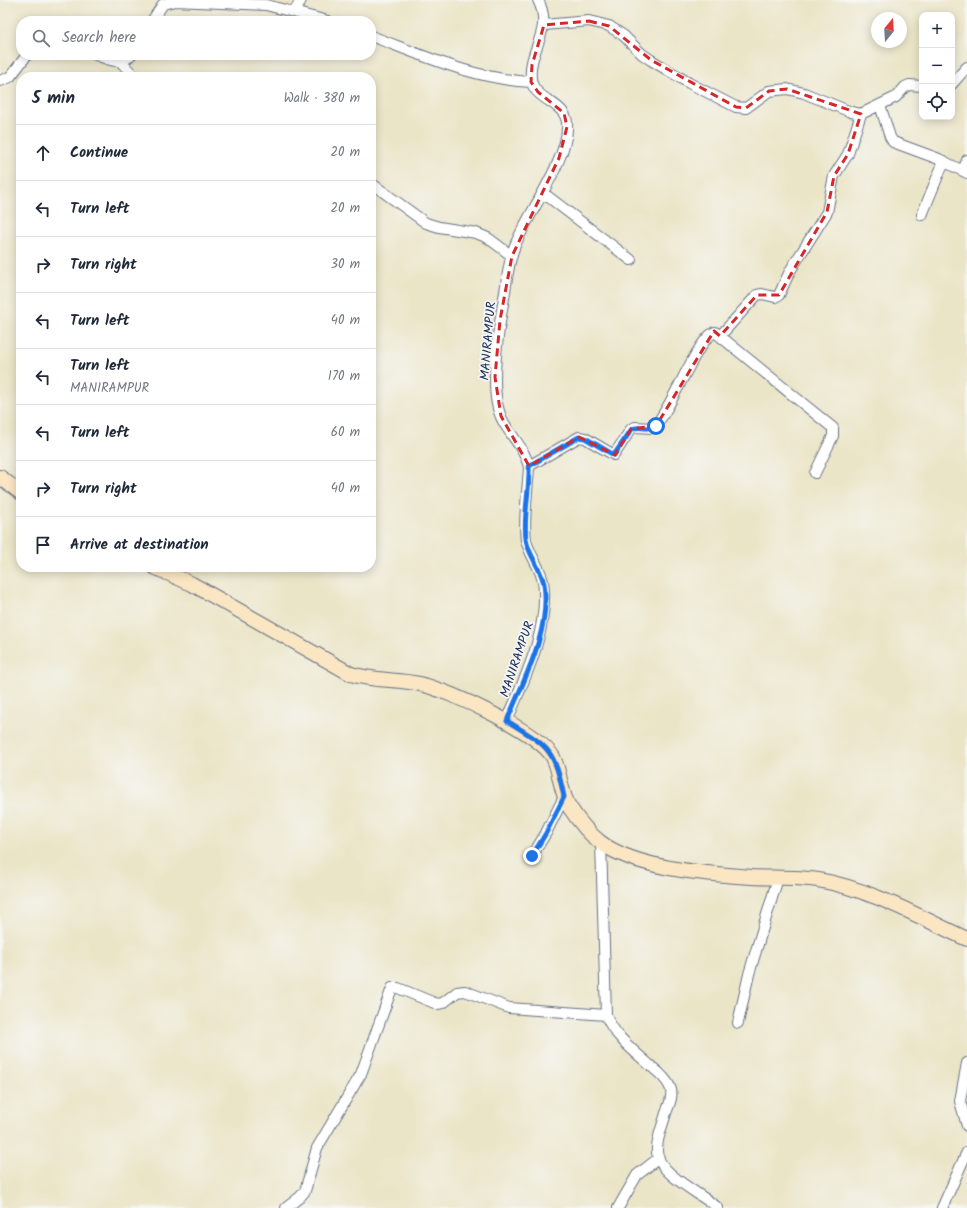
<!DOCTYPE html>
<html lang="en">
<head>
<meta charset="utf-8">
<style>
  :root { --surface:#fff; --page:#f6f6f7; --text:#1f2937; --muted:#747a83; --line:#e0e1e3 }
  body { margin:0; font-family:Kalam,sans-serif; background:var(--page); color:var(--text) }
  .controls { position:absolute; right:12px; top:12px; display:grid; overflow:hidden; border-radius:8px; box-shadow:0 2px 10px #0003 }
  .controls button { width:36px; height:36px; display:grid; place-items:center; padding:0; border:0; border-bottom:1px solid var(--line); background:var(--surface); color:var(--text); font:20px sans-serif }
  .compass { position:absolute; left:871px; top:12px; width:36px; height:36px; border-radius:50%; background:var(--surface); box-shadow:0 2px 10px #0003; rotate:18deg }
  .stop { position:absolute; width:12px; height:12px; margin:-9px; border:3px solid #1a73e8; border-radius:50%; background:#fff }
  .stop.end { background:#1a73e8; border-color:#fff; box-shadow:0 1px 4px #0008 }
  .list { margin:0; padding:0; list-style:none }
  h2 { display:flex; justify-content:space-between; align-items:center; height:52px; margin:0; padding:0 16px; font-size:17px }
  h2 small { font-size:13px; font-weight:400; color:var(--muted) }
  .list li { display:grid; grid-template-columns:26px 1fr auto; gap:12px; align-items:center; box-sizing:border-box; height:56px; padding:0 16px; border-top:1px solid var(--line) }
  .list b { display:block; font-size:15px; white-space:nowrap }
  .list p { margin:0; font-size:13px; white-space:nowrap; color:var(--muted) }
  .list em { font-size:13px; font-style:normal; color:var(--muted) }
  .icon { flex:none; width:22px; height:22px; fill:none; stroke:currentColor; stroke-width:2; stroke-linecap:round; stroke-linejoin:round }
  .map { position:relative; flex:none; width:967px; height:1208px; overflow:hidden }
  .search { position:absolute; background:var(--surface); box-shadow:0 2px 10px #0003; left:16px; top:16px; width:360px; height:44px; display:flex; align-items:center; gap:10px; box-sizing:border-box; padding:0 14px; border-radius:16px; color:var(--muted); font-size:15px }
  .panel { position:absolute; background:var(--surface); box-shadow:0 2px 10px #0003; left:16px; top:72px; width:360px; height:500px; border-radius:16px }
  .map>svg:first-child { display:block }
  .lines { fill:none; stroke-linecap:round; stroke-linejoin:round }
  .street-casing { stroke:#646f83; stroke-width:12 }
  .secondary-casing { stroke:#646f83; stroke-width:16 }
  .street { stroke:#fff; stroke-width:10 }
  .secondary { stroke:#fbe6c3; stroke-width:14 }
  .route { stroke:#1a73e8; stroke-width:5 }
  .marked { fill:none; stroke:#d62828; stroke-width:3; stroke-dasharray:8 5; stroke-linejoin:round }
  .labels { text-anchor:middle; stroke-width:3.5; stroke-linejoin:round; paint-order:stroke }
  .street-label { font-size:13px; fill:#1b2f5e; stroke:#f6f6f2 }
</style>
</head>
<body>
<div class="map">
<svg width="967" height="1208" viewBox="0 0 967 1208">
  <rect width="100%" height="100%" fill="#f6f6f2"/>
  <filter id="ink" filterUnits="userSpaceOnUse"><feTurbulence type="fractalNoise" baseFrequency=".025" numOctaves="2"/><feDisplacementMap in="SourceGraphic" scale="8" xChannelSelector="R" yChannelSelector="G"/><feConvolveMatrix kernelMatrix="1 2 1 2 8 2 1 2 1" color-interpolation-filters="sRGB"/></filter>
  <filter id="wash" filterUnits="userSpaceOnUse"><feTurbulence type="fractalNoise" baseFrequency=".012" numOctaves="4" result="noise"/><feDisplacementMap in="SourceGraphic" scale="16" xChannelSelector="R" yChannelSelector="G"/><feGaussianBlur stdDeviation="0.9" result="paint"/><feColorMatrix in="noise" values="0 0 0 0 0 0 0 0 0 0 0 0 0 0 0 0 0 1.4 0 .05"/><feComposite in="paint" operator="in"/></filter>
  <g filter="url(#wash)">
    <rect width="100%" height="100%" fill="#ebe5c8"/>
  </g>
  <g filter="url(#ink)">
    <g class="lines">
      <defs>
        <path id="street" d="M295 11 301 0
          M152 21 163 4 175 1 266 5 328 21
          M544 25 589 21 609 26 624 36 642 54 651 60 689 83 736 107 746 108 769 91 787 89 804 93 851 112 861 114 896 97 905 87 909 85 922 86
          M371 36C424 56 474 79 531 82
          M96 55C109 60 121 66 131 55
          M121 62 135 77
          M0 81 10 77 27 55
          M952 84 967 67
          M880 105 890 137 893 142 939 159 967 173
          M963 171 967 160
          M371 183 426 223 439 227 476 233 488 238 512 256
          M542 192 631 260
          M922 215 944 161
          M720 336 757 295 762 294 775 297 779 295 790 271 827 212 834 176 848 154 861 114
          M529 466 579 437 585 438 614 455 631 429 635 427 653 428C670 413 697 338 715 332L833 428V436L815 473
          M507 721C524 679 546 637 544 591 544 570 530 558 526 540 523 520 528 488 529 467 525 450 513 438 504 423 496 409 495 394 495 379 495 350 500 321 505 292 507 277 509 261 514 248 527 214 570 158 567 123 566 102 532 100 531 78 528 49 554 31 538 0
          M601 842 606 1015C613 1035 635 1052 652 1067 658 1072 666 1078 670 1087 674 1095 669 1105 666 1113 663 1125 656 1139 657 1152 658 1174 703 1195 718 1208
          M532 856 546 833 564 797
          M738 1023 749 974 778 878
          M967 1063 960 1101 967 1126
          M286 1208 300 1197 305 1191 317 1148 361 1074 392 988H398L437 1004 443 1003 457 992 465 991 509 1008 606 1015
          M618 1208 637 1175 659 1158
          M942 1208 967 1152"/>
        <path id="secondary" d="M0 477 21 493
          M154 567 192 584 351 674C374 681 397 679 420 684 450 691 537 731 553 757 561 773 560 793 570 808 578 820 588 833 600 842 635 869 708 874 752 877 774 878 797 877 818 880 871 889 919 917 967 939"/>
      </defs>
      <!-- street casing -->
      <use href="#street" class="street-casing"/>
      <!-- secondary casing -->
      <use href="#secondary" class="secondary-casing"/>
      <!-- street -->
      <use href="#street" class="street"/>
      <!-- secondary -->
      <use href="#secondary" class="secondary"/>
    </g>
  </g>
  <g class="lines" filter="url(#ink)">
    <!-- route -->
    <path class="route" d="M532 856 546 833 564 797C554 748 549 747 507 721 524 679 551 631 544 584 541 568 528 555 526 539 523 515 530 490 529 466L579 437 585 438 614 455 632 429C639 425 648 431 656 426"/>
  </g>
  <!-- marked area -->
  <path class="marked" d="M589 21 609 26 651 60 736 107 746 108 769 91 787 89 861 114 848 154 834 176 827 212 779 295H757L720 336 714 331 656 426 631 429 615 455 579 437 529 466 501 416 495 377 500 320 512 256 559 158 567 127 564 113 538 92 531 82 532 65 544 25Z"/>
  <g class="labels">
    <!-- street labels -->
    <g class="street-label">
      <text transform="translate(487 341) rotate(-85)" y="5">MANIRAMPUR</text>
      <text transform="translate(516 659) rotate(-71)" y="5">MANIRAMPUR</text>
    </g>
  </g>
</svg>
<div class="controls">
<button>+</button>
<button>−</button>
<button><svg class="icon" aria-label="locate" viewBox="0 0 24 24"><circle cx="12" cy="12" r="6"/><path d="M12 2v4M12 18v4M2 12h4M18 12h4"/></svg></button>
</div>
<svg class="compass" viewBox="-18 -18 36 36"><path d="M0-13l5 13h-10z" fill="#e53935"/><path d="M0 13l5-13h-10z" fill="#747a83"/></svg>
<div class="stop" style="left:656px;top:426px"></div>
<div class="stop end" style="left:532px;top:856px"></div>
<div class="search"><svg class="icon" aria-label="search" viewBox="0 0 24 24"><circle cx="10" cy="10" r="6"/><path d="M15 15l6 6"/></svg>Search here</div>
<section class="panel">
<h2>5 min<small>Walk · 380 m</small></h2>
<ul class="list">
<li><svg class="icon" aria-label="ahead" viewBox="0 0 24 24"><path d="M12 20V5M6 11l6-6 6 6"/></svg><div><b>Continue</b></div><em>20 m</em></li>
<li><svg class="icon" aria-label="left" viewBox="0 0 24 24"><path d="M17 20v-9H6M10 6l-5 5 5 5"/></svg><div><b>Turn left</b></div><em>20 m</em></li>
<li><svg class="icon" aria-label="right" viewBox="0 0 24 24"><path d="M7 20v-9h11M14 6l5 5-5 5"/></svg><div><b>Turn right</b></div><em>30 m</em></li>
<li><svg class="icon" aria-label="left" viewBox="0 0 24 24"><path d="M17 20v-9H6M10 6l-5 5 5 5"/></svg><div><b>Turn left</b></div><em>40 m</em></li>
<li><svg class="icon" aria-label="left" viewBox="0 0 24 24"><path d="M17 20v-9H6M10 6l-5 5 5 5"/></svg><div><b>Turn left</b><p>MANIRAMPUR</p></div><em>170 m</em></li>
<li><svg class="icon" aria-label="left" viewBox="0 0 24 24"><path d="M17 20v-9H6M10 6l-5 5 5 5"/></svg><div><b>Turn left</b></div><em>60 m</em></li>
<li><svg class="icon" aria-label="right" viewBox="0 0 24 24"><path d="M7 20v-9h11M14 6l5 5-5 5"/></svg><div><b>Turn right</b></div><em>40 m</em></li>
<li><svg class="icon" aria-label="arrive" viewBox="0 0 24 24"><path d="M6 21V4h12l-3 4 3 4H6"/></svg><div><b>Arrive at destination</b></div></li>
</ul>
</section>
</div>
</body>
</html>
